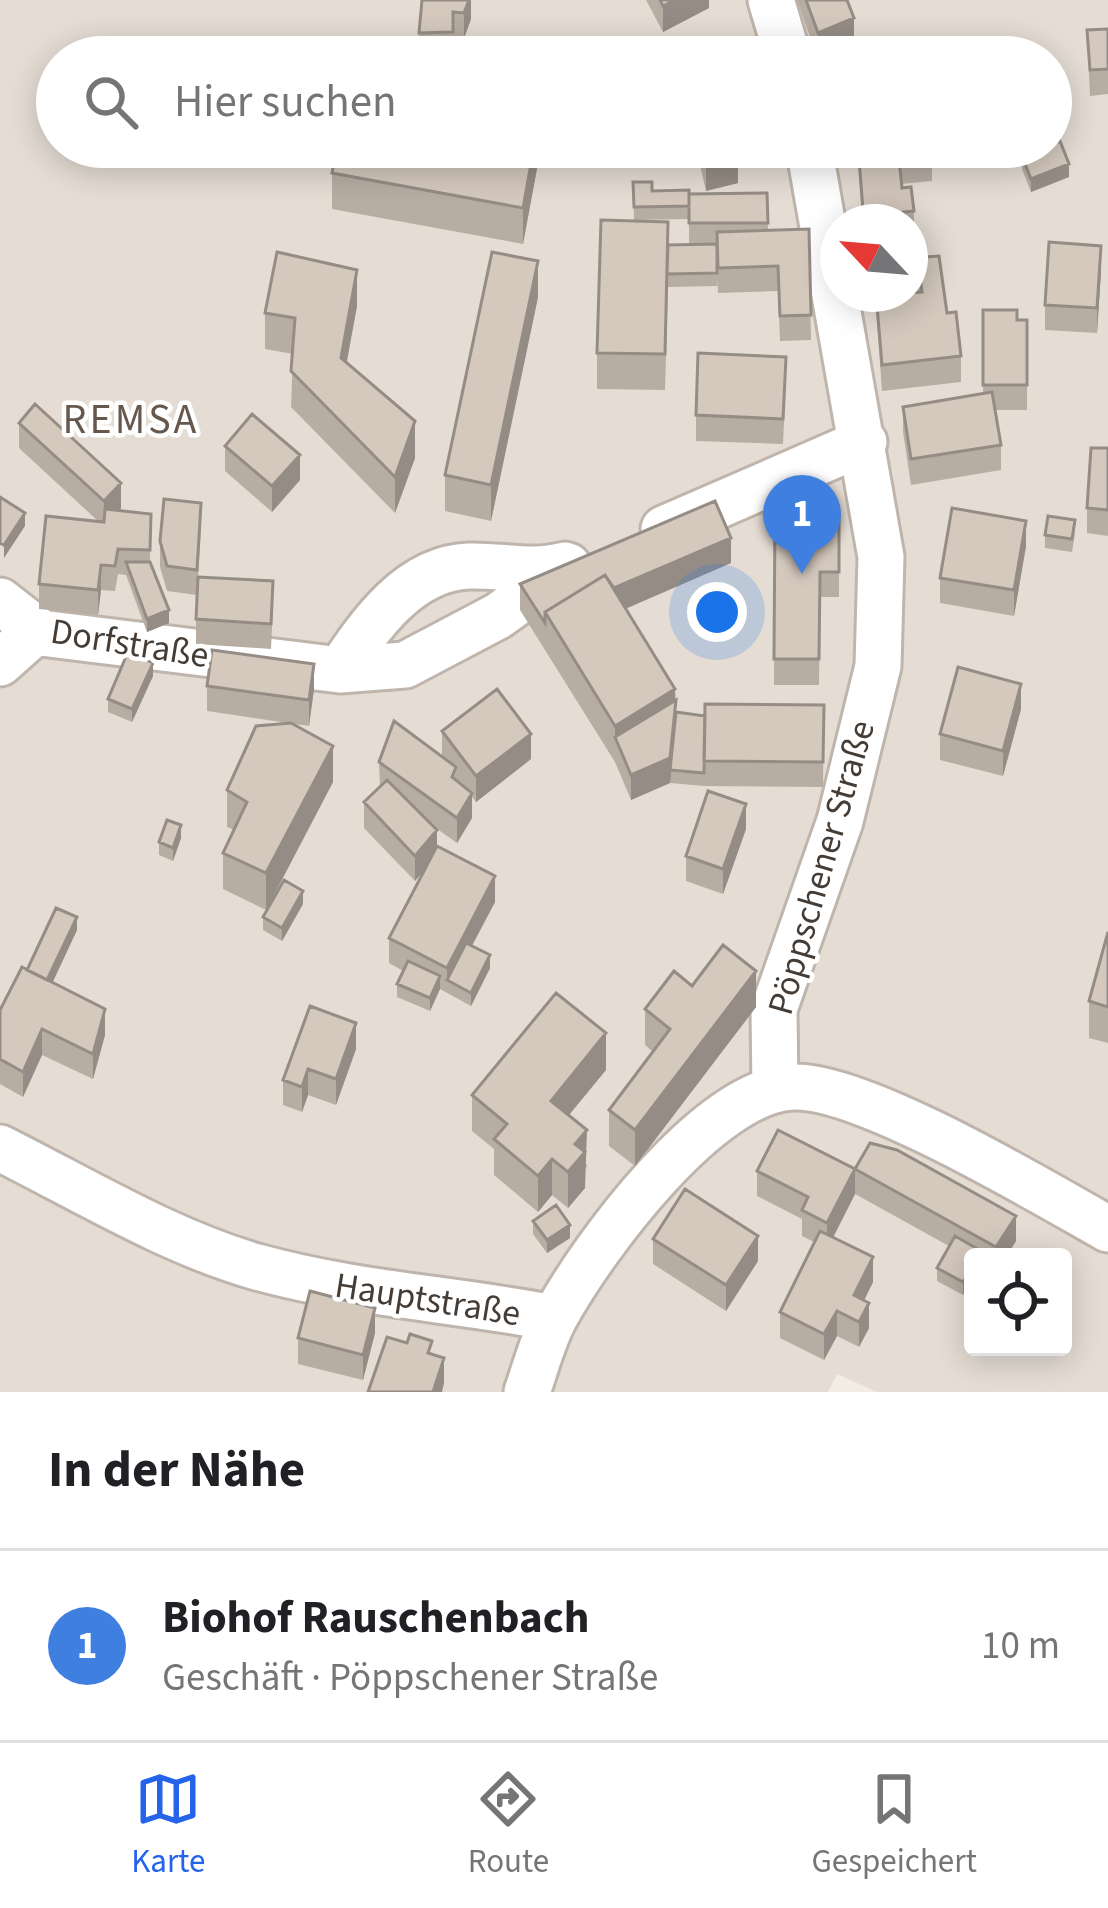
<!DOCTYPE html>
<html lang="de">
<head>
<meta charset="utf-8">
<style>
  :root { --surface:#fff; --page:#f2f2f2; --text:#202124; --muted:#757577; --line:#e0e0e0; --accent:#2563eb }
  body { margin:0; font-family:"Source Sans 3",sans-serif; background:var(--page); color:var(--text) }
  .controls { position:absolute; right:36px; bottom:36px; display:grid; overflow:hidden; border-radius:12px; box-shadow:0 6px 30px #0003 }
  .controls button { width:108px; height:108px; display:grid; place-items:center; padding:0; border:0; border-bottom:3px solid var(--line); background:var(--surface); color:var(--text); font:60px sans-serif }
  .compass { position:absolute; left:820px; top:204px; width:108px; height:108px; border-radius:50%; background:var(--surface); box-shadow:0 6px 30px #0003; rotate:296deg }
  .you { position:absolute; left:717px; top:612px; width:42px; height:42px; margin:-30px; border:9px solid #fff; border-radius:50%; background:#1a73e8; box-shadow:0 0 0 18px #1a73e833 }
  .badge { display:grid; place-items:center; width:78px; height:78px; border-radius:50%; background:var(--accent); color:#fff; font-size:39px; font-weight:700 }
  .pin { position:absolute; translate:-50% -99px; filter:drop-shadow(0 3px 6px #0008) }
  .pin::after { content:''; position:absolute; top:63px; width:42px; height:36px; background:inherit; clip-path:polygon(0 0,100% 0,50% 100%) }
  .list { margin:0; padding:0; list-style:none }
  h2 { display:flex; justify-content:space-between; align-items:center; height:156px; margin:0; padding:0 48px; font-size:51px }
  h2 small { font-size:39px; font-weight:400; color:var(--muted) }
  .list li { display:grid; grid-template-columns:78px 1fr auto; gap:36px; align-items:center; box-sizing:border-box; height:192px; padding:0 48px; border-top:3px solid var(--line) }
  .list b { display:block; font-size:45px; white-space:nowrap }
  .list p { margin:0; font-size:39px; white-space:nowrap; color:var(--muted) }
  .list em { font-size:39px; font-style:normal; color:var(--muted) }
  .icon { flex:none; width:66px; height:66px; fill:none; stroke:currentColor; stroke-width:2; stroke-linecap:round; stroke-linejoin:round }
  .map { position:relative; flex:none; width:1108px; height:1392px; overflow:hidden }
  .search { position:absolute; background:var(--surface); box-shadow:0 6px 30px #0003; left:36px; right:36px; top:36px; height:132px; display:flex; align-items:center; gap:30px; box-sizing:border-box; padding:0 42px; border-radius:66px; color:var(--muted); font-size:45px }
  .sheet { height:348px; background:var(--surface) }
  nav { display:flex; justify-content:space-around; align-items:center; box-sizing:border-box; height:168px; border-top:3px solid var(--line); background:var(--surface); font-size:33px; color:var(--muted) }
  nav a { display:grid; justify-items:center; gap:6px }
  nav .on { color:var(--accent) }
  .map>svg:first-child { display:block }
  .residential { fill:#e5ddd4; fill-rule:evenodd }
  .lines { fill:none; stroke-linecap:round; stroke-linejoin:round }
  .minor-casing { stroke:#bfb5ac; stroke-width:51 }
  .minor { stroke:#fff; stroke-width:45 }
  .wall { fill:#b7ada3 }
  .shaded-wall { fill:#958d85 }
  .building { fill:#d5c9be; stroke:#958d85; stroke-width:3 }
  .labels { text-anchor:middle; stroke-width:9; stroke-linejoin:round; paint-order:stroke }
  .street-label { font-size:36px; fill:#443c35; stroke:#fff }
  .quarter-label { font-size:42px; letter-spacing:3px; fill:#66584d; stroke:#fff }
</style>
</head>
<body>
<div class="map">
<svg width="1108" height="1392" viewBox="0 0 1108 1392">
  <rect width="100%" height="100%" fill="#f2ece5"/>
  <!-- residential -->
  <path class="residential" d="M0 0H1108V1392H877L837 1374 828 1392H0ZM57 57H1051V147H57ZM838 222H910V294H838ZM973 1257H1063V1347H973Z"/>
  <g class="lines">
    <defs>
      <path id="minor" d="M771 0 788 57
        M664 529 864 442
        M0 601 41 633 340 670 405 665 498 616 568 566
        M0 663 37 630
        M340 670C370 625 409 568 469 566 502 565 532 574 565 565
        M775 1090 774 1009 840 821 878 666 881 557 809 147
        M0 1148C82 1189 169 1242 257 1267 354 1294 455 1299 554 1318
        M527 1392C536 1367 543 1338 556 1315 594 1246 709 1090 793 1087 862 1084 1042 1192 1108 1229"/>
    </defs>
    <!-- minor casing -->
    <use href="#minor" class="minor-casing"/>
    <!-- minor -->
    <use href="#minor" class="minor"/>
  </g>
  <!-- wall -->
  <path class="wall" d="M471 0V19L464 38 453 37V57H419V33Z
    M646 0H709V8L663 32Z
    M797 0H847L854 43 817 57Z
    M1108 29V94L1090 96 1087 30Z
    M541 147 523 244 332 209V173Z
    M696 147H752V163L738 167V183L706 191Z
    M852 147H932V181L901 184 902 188 914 211V236L910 237V222H862L858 155H854Z
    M1022 156 1069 177 1031 192 1022 169Z
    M633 182 689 206 767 193 768 230 809 229 811 340 780 341 778 291 718 293 717 278V286L668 287 665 390 597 389V353L668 246 689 245V219L634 220Z
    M910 258 947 313 961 356V382L882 391 875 294H910Z
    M1101 271 1097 333 1045 330V305Z
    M538 297 491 521 445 511V475Z
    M357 306 346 363 415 458 395 513 291 407 293 354 265 349V313Z
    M983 310 1017 320H1027V410H995L1001 445V470L911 485 903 432V407L983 394Z
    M786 382 783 444 696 441V415Z
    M19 423 121 508 119 511 151 514 150 563 169 623 147 632 126 575 118 574 115 591 101 590 98 615 39 609V584L99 522 19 448Z
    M225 446 300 480 272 512 225 471Z
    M1108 448V536L1087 533V508Z
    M775 511 839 512V597H820L819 685H774Z
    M201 528 197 595 167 591 160 567V541Z
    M1075 533 1072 552 1045 548V535Z
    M1026 546 1014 616 940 603V578Z
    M731 563 626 608 675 689 676 712 705 716 824 705 823 787 704 786 670 783 631 800 615 762 520 610V584Z
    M273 606 271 649 196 644V619Z
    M153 676 132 722 108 712V699Z
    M207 686 314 689 309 726 207 711Z
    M1021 709 1003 776 940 760V734Z
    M442 731 531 759 476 802 472 797V818L457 843 433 826 437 847 495 902 472 946 490 968 471 1006 440 989 430 1011 397 997V984L403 971 389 963V938L424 871 415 881 364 828V802L380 787 379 762 442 757Z
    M333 782 266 910 223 889V853L234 830 227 827V790Z
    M746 829 723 894 686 881V856Z
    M181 838 173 861 159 855V842Z
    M303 904 282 941 263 930V917Z
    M77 930 52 983 105 1035 93 1079 42 1055 23 1097 0 1084V1010L27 970Z
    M1108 932V1043L1089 1038V1001Z
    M692 986 756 1007 635 1166 609 1146V1110L653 1052 645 1045V1009Z
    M356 1049 336 1105 308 1095 302 1112 283 1105V1080Z
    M606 1070 568 1115 587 1166 585 1169V1188L568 1208 552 1195 538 1212 494 1175V1149L472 1131V1095Z
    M855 1169 1016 1241 1006 1257H973L963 1295 937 1281V1268L949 1246 855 1194 833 1238 873 1282 864 1300 869 1328 859 1347 837 1336 824 1360 780 1338V1312L814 1242 802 1236V1219L757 1196V1171Z
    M533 1221 570 1238 547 1253 533 1234Z
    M653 1239 758 1261 726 1311 653 1264Z
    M375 1333 363 1380 298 1364V1338Z"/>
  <!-- shaded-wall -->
  <path class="shaded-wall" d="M469 0H471V19L464 38V13Z
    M675 0H709V8L663 32V6Z
    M854 18V43L818 57V33Z
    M534 147H541L523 244V208Z
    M734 147H752V163L738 167V183L706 191V166Z
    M1069 164V177L1031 192V179Z
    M1101 246V271L1097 333V308Z
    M538 261V297L491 521V485Z
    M357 270V306L341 394V358Z
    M415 421V458L395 513V477Z
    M300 455V480L272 512V486Z
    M121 483V508L104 527V501Z
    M25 513V526L4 558V545Z
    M1026 521V546L1014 616V590Z
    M731 538V563L609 616V590Z
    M101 565V590L98 615V590Z
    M169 610V623L147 632V619Z
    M153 663V676L132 722V709Z
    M314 664V689L309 726V700Z
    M1021 684V709L1003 776V751Z
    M675 689 676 725 670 783 631 800V775L615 737V726Z
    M531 734V759L476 802V776Z
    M333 746V782L266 910V873Z
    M472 793V818L457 843V818Z
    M746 804V829L723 894V869Z
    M181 825V838L173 861V848Z
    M437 830V855L415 881V856Z
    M495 876V902L452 983 447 980V968Z
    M303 891V904L282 941V928Z
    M77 917V930L43 1003V990Z
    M490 955V968L471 1006V993Z
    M756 971V1007L635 1166V1130Z
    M440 976V989L430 1011V998Z
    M105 1009V1035L93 1079V1054Z
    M356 1023V1049L336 1105V1079Z
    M42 1029V1055L23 1097V1072Z
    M606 1033V1070L551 1137V1101Z
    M308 1069V1095L302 1112V1087Z
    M587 1130 585 1188 568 1208V1172L575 1144Z
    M552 1159V1195L538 1212V1176Z
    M855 1169V1194L827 1249V1223Z
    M1016 1216V1241L1006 1257H996V1247Z
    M570 1225V1238L547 1253V1240Z
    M758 1236V1261L726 1311V1285Z
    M873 1257V1282L854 1321V1295Z
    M973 1265V1278L963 1295V1282Z
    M869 1303V1328L859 1347V1322Z
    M375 1308V1333L363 1380V1355Z
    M837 1311V1336L824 1360V1334Z
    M444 1358V1383L442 1392H433Z"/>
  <!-- building -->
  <path class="building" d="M422 0H469L464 13 453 12V32L419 33Z
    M660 0H675L663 6Z
    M806 0H847L854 18 818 33Z
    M1108 29V69L1090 70 1087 30Z
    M650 43 655 57H612Z
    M1060 141 1069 164 1031 179 1022 156 1045 147H1051V145Z
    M337 147H534L523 208 332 173Z
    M702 147H735L738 158 706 166Z
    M858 147H932V155L899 159 902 188 911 187 914 211 903 212V222H864Z
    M633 182H652V191L689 190V206L634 207Z
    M767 193 768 223H689V194Z
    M601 220 668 222 665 354 597 353Z
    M809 229 811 315 780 316 778 266 718 268 717 232Z
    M1049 242 1101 246 1097 308 1045 305Z
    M717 244V273L667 274 668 245Z
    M277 252 357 270 341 358 415 421 395 477 291 371 295 318 265 313Z
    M492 252 538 261 491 485 445 475Z
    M939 256 947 313 956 312 961 356 882 365 876 294 922 292 920 277 910 278V258Z
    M983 310H1017V320H1027V385H983Z
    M698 353 786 357 783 419 696 415Z
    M992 392 1001 445 911 459 903 407Z
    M35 404 121 483 104 501 19 423Z
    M252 414 300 455 272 486 225 446Z
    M1091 448H1108V510L1087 508Z
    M0 497 25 513 4 545 0 543Z
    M164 499 201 503 197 570 167 566 160 541Z
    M715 501 731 538 614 588 605 575 545 612V623L520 584Z
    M952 508 1026 521 1014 590 940 578Z
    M105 509 151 514 150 550 118 549 115 566 101 565 98 590 39 584 46 516 104 522Z
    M775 511 839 512V572H820L819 659H774Z
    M1048 516 1075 520 1072 539 1045 535Z
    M126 562H150L169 610 147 619Z
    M605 575 675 689 615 726 545 612Z
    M198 577 273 581 271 624 196 619Z
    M212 650 314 664 309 700 207 686Z
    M128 652 153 663 132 709 108 699Z
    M958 667 1021 684 1003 751 940 734Z
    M497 689 531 734 476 776 442 731Z
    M676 700 670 758 631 775 615 737Z
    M705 704 824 705 823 762 704 761Z
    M676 712 705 716 704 773 670 770Z
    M394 721 456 767 452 777 472 793 457 818 379 762Z
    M291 723 333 746 266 873 223 853 247 802 227 790 256 726Z
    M387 780 437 830 415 856 364 802Z
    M708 791 746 804 723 869 686 856Z
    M167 820 181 825 173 848 159 842Z
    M437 846 495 876 447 968 389 938Z
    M284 880 303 891 282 928 263 917Z
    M56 908 77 917 47 980 27 970Z
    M1108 932V1007L1089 1001Z
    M466 943 490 955 471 993 447 980Z
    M723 945 756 971 635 1130 609 1110 670 1029 645 1009 674 971 692 986Z
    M408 961 440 976 430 998 397 984Z
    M22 967 105 1009 93 1054 42 1029 23 1072 0 1059V1010Z
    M556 993 606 1033 551 1101 587 1130 575 1144 585 1152 568 1172 552 1159 538 1176 494 1139 507 1124 472 1095Z
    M310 1006 356 1023 336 1079 308 1069 302 1087 283 1080Z
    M778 1130 855 1169 827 1223 802 1210 808 1197 757 1171Z
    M870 1143 897 1150 1016 1216 996 1247 855 1169Z
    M685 1189 758 1236 726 1285 653 1239Z
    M556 1205 570 1225 547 1240 533 1221Z
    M820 1231 873 1257 854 1295 869 1303 859 1322 837 1311 824 1334 780 1312Z
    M955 1236 981 1251 978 1257H973V1265L963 1282 937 1268Z
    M310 1291 375 1308 363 1355 298 1338Z
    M410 1334 432 1341 428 1353 444 1358 433 1392H368L387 1337 407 1343Z"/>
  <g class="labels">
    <!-- street labels -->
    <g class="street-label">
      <text transform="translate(130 642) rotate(9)" y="13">Dorfstraße</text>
      <text transform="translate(820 867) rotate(-74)" y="13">Pöppschener Straße</text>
      <text transform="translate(428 1298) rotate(9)" y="13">Hauptstraße</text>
    </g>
    <!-- quarter labels -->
    <g class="quarter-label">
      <text x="131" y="433">REMSA</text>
    </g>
  </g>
</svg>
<div class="controls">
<button><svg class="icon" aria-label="locate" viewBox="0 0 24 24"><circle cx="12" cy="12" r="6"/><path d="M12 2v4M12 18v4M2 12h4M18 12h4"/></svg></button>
</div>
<svg class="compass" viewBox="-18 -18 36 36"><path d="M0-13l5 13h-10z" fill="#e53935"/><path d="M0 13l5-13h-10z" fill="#757577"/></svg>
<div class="you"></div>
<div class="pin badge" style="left:802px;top:574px;background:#3f7fe0">1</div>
<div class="search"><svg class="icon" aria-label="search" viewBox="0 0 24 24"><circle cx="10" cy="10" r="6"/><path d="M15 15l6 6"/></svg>Hier suchen</div>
</div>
<section class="sheet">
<h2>In der Nähe<small></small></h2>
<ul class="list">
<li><span class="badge" style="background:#3f7fe0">1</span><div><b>Biohof Rauschenbach</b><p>Geschäft · Pöppschener Straße</p></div><em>10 m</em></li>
</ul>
</section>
<nav>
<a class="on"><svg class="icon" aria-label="map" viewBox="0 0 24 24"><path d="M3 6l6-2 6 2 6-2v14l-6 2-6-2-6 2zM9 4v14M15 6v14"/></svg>Karte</a>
<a><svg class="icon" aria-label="directions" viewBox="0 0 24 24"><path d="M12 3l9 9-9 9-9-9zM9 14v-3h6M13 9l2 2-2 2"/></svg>Route</a>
<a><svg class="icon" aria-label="saved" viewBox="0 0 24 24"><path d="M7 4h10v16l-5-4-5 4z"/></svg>Gespeichert</a>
</nav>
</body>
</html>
